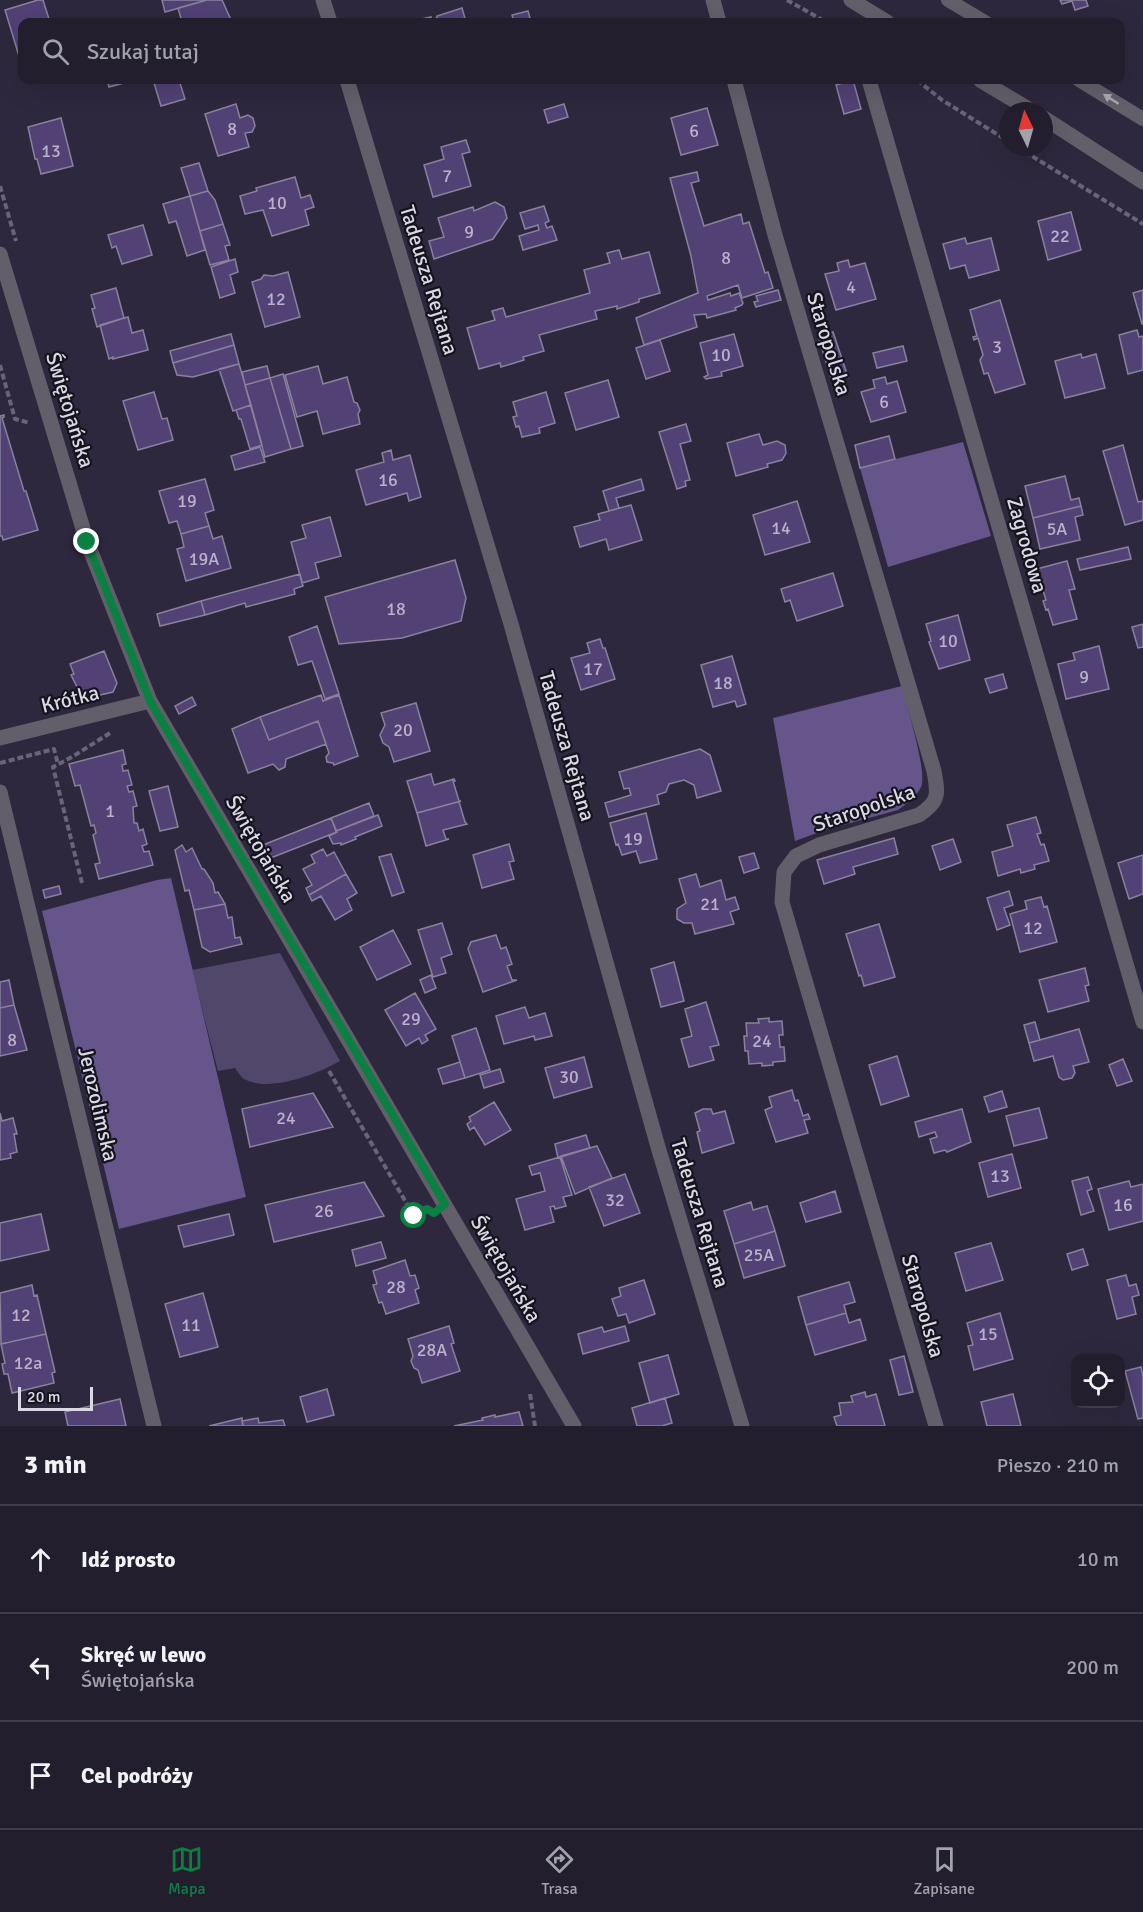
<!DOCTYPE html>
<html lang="pl">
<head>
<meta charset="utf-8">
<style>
  :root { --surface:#221e2e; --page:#2a2736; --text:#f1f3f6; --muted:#a2a2aa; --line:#3f3c4a; --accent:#0b8043 }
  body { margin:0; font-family:Signika,sans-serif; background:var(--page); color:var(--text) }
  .controls { position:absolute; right:18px; bottom:18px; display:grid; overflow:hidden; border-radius:12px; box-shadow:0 6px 24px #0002 }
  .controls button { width:54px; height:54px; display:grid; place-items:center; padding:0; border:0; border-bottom:2px solid var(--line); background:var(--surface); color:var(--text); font:30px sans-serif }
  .compass { position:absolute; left:999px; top:102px; width:54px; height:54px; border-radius:50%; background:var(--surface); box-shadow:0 6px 24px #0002; rotate:355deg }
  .scale { position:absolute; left:18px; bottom:15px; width:75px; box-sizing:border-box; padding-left:6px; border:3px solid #dbd8e6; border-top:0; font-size:16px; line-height:21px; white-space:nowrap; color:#dbd8e6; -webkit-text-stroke:4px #15131d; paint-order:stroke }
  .stop { position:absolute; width:18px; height:18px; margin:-14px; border:4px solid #0b8043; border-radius:50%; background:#fff }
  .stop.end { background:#0b8043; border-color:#fff; box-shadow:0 2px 6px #0008 }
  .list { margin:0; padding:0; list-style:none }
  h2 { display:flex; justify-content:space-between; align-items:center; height:78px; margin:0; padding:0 24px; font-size:26px }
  h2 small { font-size:20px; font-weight:400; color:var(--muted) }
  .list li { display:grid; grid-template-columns:39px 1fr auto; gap:18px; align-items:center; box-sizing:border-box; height:108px; padding:0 24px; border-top:2px solid var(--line) }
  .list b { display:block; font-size:22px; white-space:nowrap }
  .list p { margin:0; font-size:20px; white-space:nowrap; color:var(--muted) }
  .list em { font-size:20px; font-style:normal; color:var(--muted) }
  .icon { flex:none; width:33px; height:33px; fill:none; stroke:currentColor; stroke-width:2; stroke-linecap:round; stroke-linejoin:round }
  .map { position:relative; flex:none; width:1143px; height:1426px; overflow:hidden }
  .search { position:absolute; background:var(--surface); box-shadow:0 6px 24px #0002; left:18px; right:18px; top:18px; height:66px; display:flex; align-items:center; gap:15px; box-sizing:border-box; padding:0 21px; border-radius:12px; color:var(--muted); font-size:22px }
  .sheet { height:402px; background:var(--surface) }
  nav { display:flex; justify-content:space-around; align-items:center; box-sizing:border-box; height:84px; border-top:2px solid var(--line); background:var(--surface); font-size:16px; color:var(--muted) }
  nav a { display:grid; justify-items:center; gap:3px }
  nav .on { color:var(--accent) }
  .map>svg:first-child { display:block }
  .green { fill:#51476a }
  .forest { fill:#65558b }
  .building { fill:#514175; stroke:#88829c; stroke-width:1.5 }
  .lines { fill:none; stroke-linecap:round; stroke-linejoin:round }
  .path { stroke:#696478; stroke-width:4; stroke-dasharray:6 3; stroke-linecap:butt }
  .service { stroke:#625f6a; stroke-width:14 }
  .minor { stroke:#625f6a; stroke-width:15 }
  .tertiary { stroke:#625f6a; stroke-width:15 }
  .oneway { fill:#aba8b4 }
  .route { stroke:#0b8043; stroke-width:8 }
  .labels { text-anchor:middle; stroke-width:4.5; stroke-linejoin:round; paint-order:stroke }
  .number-label { font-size:18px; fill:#b8b2ca }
  .street-label { font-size:21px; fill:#dbd8e6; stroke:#15131d }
</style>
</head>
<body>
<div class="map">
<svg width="1143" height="1426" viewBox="0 0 1143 1426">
  <rect width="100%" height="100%" fill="#2e283e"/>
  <!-- green -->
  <path class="green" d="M280 953 340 1061C317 1074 270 1093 244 1079 241 1077 237 1071 235 1068L218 1071 192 970Z"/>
  <!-- forest -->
  <path class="forest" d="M963 442 991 536 888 567 860 468Z
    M902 686C906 705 928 772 921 787 917 796 906 804 898 810L825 830 795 841 773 718Z
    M171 878 246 1197 119 1229 42 911 157 880Z"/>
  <!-- building -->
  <path class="building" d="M38 0H43L50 22H22V66L5 10Z
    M162 0H207L165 12Z
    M207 0H222L232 22H180H182L178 8Z
    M1060 0H1086L1088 6 1075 10 1072 1 1062 4Z
    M462 8 466 22H407L431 17V20L437 18V16Z
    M528 11 531 22H514L512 15Z
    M107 80H135L109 87Z
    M167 80H179L185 99 161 106 154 83Z
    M853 80 861 109 844 114 836 85Z
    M236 104 240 118 248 115 253 118 255 126 252 132 245 133 249 147 218 156 205 114Z
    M564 104 568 117 548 123 544 110Z
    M707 108 718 145 681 155 671 118Z
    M61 118 73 166 41 174 37 159H35L28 127Z
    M466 140 470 152 462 154 471 186 433 197 424 165 444 159 441 147Z
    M199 163 208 191 190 196 181 168Z
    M697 172 699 181 691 183 704 226 741 214 743 224 749 222 765 273 768 272 773 288 742 298 738 285 707 296 708 300 730 293 731 296 739 293 743 303 742 305 735 308 736 310 707 318 706 314 694 315 697 327 644 345 636 318 698 293 691 256 670 178Z
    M295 177 301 198 310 195 314 207 305 210 309 225 272 236 263 210 245 214 240 196 257 191 256 188Z
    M208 191 215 200 223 224 200 231 190 196Z
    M190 196 205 250 187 256 176 221 169 223 163 204Z
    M495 202 504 207 507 218 493 239 434 259 429 241 444 237 438 218 473 207 474 211Z
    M544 206 549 221 545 223 547 228 552 226 557 240 523 250 519 236 539 230 538 225 525 229 520 213Z
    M1071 212 1081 250 1048 260 1038 221Z
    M223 224 230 245 225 246 229 260 210 265 200 231Z
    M143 225 152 255 122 264 116 246 112 248 108 235Z
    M965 238 967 244 991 238 999 270 969 278 965 265 950 269 943 244Z
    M619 250 622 259 649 252 660 293 639 299V302L617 309V306L595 311 597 319 539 335 544 351 523 357 524 360 501 367 500 363 479 369 467 328 495 320 492 311 503 308 506 317 590 293 584 270 610 263 607 253Z
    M235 259 238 272 230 275 235 293 220 298 211 267Z
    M848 260 850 267 865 263 876 299 836 310 825 274 839 271 837 263Z
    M288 272 300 317 265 327 252 282 261 279 264 275 273 276Z
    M116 288 124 318 97 327 92 309 95 308 91 295Z
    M778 290 781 300 756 307 754 302 758 301 756 296Z
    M1143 290V324H1142L1133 293Z
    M1000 300 1025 384 995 393 988 373 984 374 980 360 983 355 978 338 974 340 973 337 977 336 970 310Z
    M128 317 132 333 143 330 148 350 113 359V357L109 359 100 325Z
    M1137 330 1139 337 1143 336V370L1128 374 1119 335Z
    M833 332 848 377 832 381 818 336Z
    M231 334 234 345 173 363 170 351Z
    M734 334 743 366 721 372 722 376 706 379 704 377 708 375 700 343Z
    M660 340 670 371 646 379 636 348Z
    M234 345 239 364 193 377 177 375 173 363Z
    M903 346 907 361 877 368 873 353Z
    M1081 354 1082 358 1096 354 1105 388 1065 398 1055 361Z
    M239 364 251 405 233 411 219 369Z
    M267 366 270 378 245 385 242 372Z
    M318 366 323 384 347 377 354 402 357 403 360 410 358 414 360 424 323 434 317 411 297 417 285 375Z
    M283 374 303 446 291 449 270 378Z
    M885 377 887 384 897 381 906 412 871 422 861 392 875 388 873 380Z
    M270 378 291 449 265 457 245 385Z
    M608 380 619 417 576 430 565 393Z
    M154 392 162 419 167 418 173 440 138 450 123 401Z
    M546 392 555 423 539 428 540 433 522 437 519 426 516 427 513 417 517 416 513 402Z
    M251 405 262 445 250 449 241 419H239L236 410Z
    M4 415V417L2 418 24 491H26L38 530 3 540 2 536H0V416Z
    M686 424 691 441 680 444 690 480 685 481 686 486 677 489 659 432Z
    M759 434 763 445 777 441 785 445 786 453 782 460 767 464 768 467 736 476 727 443Z
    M889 436 895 459 860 468 855 445Z
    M1123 445 1138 502 1143 501V520L1125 525 1103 451Z
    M260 447 265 462 235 470 231 456Z
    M391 450 393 460 410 455 421 497 409 501 407 493 366 505 356 470 384 462 382 453Z
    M1065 476 1071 500 1079 498 1081 506 1033 518 1025 486Z
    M205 479 214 510 205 513 209 526 181 534 177 521 169 523 159 491Z
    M641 479 644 490 616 498 619 508 609 511 603 491Z
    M797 501 810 542 765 555 753 515Z
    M631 505 642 540 609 550 606 539 580 547 574 527 600 520 598 514Z
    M1081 506 1083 515 1075 517 1080 540 1040 549 1033 518Z
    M330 517 341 556 315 563 319 578 302 583 291 542 306 538 302 525Z
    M209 526 213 539 222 536 231 568 186 581 177 549 184 547 181 534Z
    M1128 547 1131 559 1080 570 1077 559Z
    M455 560 466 598 461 621 402 638 339 644 325 597Z
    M1067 561 1075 589 1069 590 1077 619 1053 625 1048 609 1046 610 1043 601 1046 600 1039 578 1032 580 1029 571Z
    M833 573 843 606 797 621 790 600 785 602 781 589Z
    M300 574 303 586 294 589 295 594 246 607 245 603 205 615 201 601Z
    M201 601 205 615 160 626 157 614Z
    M958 615 970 660 939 669 929 642 931 641 926 624Z
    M1143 624V647L1138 648 1132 627Z
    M317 626 339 694 325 699 312 661 298 665 289 637Z
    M600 639 603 648H605L615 679 581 690 571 658 590 653 587 643Z
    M1099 646 1109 689 1066 699 1058 664 1075 660 1073 653Z
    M104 651 117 683 113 692 83 699 71 675 74 674 70 664Z
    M732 656 746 704 737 707 735 701 713 707 701 665Z
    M1003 674 1007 688 990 693 985 679Z
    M321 695 323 701 339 695 358 756 334 765 333 763 327 762 326 757 329 753 318 721 269 740 260 717Z
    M192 697 196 705 179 714 175 706Z
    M416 703 430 751 394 762 389 747 383 743 380 735 385 725 381 713Z
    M260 717 269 740 318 721 326 744 286 759 285 767 279 770 273 764 248 773 232 729Z
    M700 749 710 755 721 791 697 798 694 785 684 780 669 784 666 792 657 795 659 804 609 817 605 803 631 795 629 788 624 789 619 772Z
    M123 750 126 764 122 765 123 771 128 770 132 785 127 786 129 792 133 791 137 806 133 807 134 823H137L139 831 143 829 147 844 142 846 144 852 149 851 153 865 99 879 95 864 100 863 93 835 96 833 94 825 91 826 80 785 75 786 69 764Z
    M431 774 434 785 454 779 455 781H453L459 801H461L417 813 407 781Z
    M168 786 178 827 160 831 149 791Z
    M461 801 459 802 465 822 467 824 443 830 446 839H449L426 846 417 813Z
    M369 803 374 816 336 831 331 818Z
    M646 813 657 859 640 863 636 851 622 855 618 844 616 845 610 823Z
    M378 815 382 826 355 837 356 839 341 845V843L333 844 329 836 337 832 336 831Z
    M1036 817 1041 833 1037 834 1041 845 1044 844 1049 861 1034 865 1035 869 1021 873 1020 869 998 876 992 852 1013 846 1007 825Z
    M331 818 337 832 268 859 263 845Z
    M894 838 898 854 853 867 855 874 824 884 817 860Z
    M953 839 961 862 940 870 932 846Z
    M509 844 514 861 509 862 514 879 482 888 473 855Z
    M182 845 186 852 192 848 202 869H204L213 883 215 893 218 892 225 904 194 910 189 890 185 891 175 850Z
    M323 849 327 856 334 852 346 874 309 895 306 888 312 885 303 869 315 863 311 855Z
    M754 853 759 868 744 873 739 857Z
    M391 854 404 892 392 896 379 857Z
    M1143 855V894L1129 899 1118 863Z
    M346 874 357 893 347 899 352 910 335 920 321 896 312 901 309 895Z
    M696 874 700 887 721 880 726 900 735 897 739 909 730 912 734 924 695 934 692 923H684L677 919V909L686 903 679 879Z
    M59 886 61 894 45 898 43 890Z
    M1009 891 1013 905 1004 908 1010 925 997 930 987 898Z
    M1041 897 1044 907 1047 906 1057 942 1020 952 1010 914 1027 909 1025 901Z
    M225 904 228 918 232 917 235 938 240 937 242 944 210 952 202 947 194 910Z
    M442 923 452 954 441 958 446 973 433 977 418 930Z
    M879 924 895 977 864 986 861 975 859 976 846 934Z
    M393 930 411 964 377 980 360 947Z
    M496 935 501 949 506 947 512 964 507 966 512 980H517L483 992 468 949 471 942Z
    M674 962 684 1001 661 1007 651 969Z
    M1085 968 1089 985 1085 986 1089 1001 1048 1012 1039 980Z
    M431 975 436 988 425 993 420 980Z
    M9 980 14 1005 0 1008V982Z
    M415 993 436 1029 425 1035 428 1040 422 1044 419 1038 406 1046 385 1010Z
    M706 1002 719 1045 710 1047 714 1060 689 1067 681 1039 692 1036 685 1009Z
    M14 1005 27 1050 0 1056V1008Z
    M525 1007 529 1018 545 1013 552 1036 535 1040 534 1036 504 1044 496 1016Z
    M769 1018V1022L782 1021 783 1035H779L780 1047H784L785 1061 773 1062V1065L762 1066V1063L749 1064 748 1051H745L744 1036H747L746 1023H759L758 1019Z
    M1035 1022 1040 1040 1029 1043 1024 1025Z
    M476 1028 490 1070 465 1078 452 1036Z
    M1079 1029 1089 1062 1073 1066 1075 1073 1072 1078 1063 1080 1059 1077 1053 1056 1034 1061 1029 1043Z
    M897 1056 909 1096 881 1105 869 1065Z
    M584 1057 592 1087 554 1098 545 1068Z
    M1123 1059 1132 1081 1117 1086 1109 1065Z
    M460 1062 465 1078 443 1084 438 1069Z
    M500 1069 504 1082 484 1088 480 1075Z
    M792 1090 795 1101 798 1100 803 1116 808 1114 810 1119 804 1120 808 1133 776 1142 765 1110 772 1107 769 1097Z
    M1002 1091 1007 1107 989 1112 984 1097Z
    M313 1093 333 1127 250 1147 242 1109Z
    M494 1102 511 1130 485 1145 474 1127 470 1130 467 1124 471 1121 469 1117Z
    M1039 1108 1047 1138 1014 1146 1006 1116Z
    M703 1109H711L713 1114 725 1111 734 1143 702 1153 697 1132 700 1131 695 1113Z
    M962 1109 971 1142 947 1152 945 1150 934 1153 930 1139 937 1137 935 1132 919 1137 915 1122Z
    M0 1113 2 1121 13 1118 17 1134H14L17 1152 10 1154 11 1158 0 1160Z
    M586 1135 590 1148 558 1158 555 1144Z
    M597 1146 612 1178 575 1194 561 1156Z
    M1012 1154 1021 1188 988 1197 979 1163Z
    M560 1157 572 1195 563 1197 566 1206 555 1209 554 1206 550 1207 554 1222 525 1230 516 1199 545 1191 540 1173 532 1175 529 1166Z
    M625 1174 640 1213 604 1226 589 1187Z
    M1088 1177 1092 1189 1087 1191 1094 1211 1081 1215 1072 1181Z
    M1129 1181 1131 1187 1143 1184V1221L1109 1230 1098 1189Z
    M364 1182 384 1216 274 1242 265 1205Z
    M835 1191 841 1212 806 1222 800 1203Z
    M751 1202 753 1210 767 1206 775 1231 734 1244 724 1211Z
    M41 1214 49 1250 0 1261V1223Z
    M229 1214 234 1235 184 1247 178 1226Z
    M775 1231 785 1266 744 1278 734 1244Z
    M381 1242 386 1258 356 1266 352 1250Z
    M991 1243 1003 1280 966 1291 955 1253Z
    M1083 1249 1088 1265 1072 1270 1067 1254Z
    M405 1260 410 1276 415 1275 419 1288 415 1290 419 1303 386 1314 382 1302 379 1303 373 1285 377 1284 373 1271Z
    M1126 1275 1129 1286 1136 1284 1139 1295 1132 1297 1136 1314 1117 1319 1107 1280Z
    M644 1280 655 1314 629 1323 626 1314 618 1316 612 1299 621 1296 619 1288Z
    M849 1282 855 1302 844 1305 846 1313 806 1325 798 1297Z
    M32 1285 34 1296 37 1295 46 1334 1 1344 0 1293Z
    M203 1293 218 1347 180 1357 165 1304Z
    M846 1313 849 1323 860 1319 866 1340 815 1355 806 1325Z
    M1000 1313 1013 1359 974 1370 968 1346 973 1345 967 1323Z
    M449 1326 454 1343 451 1344 460 1371 422 1383 418 1370 414 1368 411 1361 413 1356 408 1339Z
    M625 1326 629 1341 583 1354 578 1334 602 1327 604 1332Z
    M46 1334 55 1372 52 1373 54 1383 12 1393 8 1374H4L2 1364 5 1363 1 1344Z
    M668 1355 679 1394 650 1403 639 1363Z
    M904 1356 913 1392 899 1395 890 1360Z
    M1141 1367 1143 1376V1418L1138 1419 1125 1371Z
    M327 1389 334 1415 307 1422 300 1397Z
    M865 1392 866 1397 876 1394 885 1426H837L834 1417 841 1415 839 1403 853 1402 851 1396Z
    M1013 1394 1021 1426H987L981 1402Z
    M665 1398 672 1423 662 1426H637L632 1408Z
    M120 1399 126 1426H68L65 1412Z
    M519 1412 523 1426H454L483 1420 482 1418 495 1415V1417Z
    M242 1418 243 1426H209Z
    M258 1418 259 1423 283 1420 285 1426H243L242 1421Z"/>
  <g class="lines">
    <!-- path -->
    <path class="path" d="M787 0 826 22
      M917 80 942 100 1008 141
      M1017 147 1143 224
      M0 186 16 241
      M0 365 15 419 30 423
      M0 763 54 749 58 764
      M82 883 53 767 72 757 110 733
      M329 1071 414 1216 427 1209
      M530 1394 535 1426"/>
    <!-- service -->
    <path class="service" d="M948 0 985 22
      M1079 80 1143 119"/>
    <!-- minor -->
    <path class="minor" d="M323 0 330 22
      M713 0 719 22
      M347 80 511 624 658 1147 742 1426
      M734 80 775 235 934 771C938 794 940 801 919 815L819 845 796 856 784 872 782 902 936 1426
      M869 80 1143 1022
      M0 254 87 542 150 701 574 1426
      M0 738 150 701
      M0 792 154 1426"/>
    <!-- tertiary -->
    <path class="tertiary" d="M851 0 887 22
      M980 80 1032 111
      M1044 118 1143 182"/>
  </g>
  <!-- one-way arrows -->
  <defs><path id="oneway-solid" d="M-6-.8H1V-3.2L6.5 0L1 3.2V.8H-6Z" transform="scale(1.5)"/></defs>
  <use class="oneway" href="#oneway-solid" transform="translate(1111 99) rotate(-148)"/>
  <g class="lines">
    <!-- route -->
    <path class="route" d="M87 542 150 701 445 1204 434 1213 427 1209 414 1216"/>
  </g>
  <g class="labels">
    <!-- number labels -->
    <g class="number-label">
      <text x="232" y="135">8</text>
      <text x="694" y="137">6</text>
      <text x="51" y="157">13</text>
      <text x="447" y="182">7</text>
      <text x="277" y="209">10</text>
      <text x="469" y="238">9</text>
      <text x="1060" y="242">22</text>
      <text x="726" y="264">8</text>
      <text x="851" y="293">4</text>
      <text x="276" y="305">12</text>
      <text x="997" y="353">3</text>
      <text x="721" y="361">10</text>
      <text x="884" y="408">6</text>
      <text x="388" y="486">16</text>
      <text x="187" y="507">19</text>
      <text x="781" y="534">14</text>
      <text x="1057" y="535">5A</text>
      <text x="204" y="565">19A</text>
      <text x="396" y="615">18</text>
      <text x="948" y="647">10</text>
      <text x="593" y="675">17</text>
      <text x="1084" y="683">9</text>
      <text x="723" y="689">18</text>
      <text x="403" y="736">20</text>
      <text x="110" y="817">1</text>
      <text x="633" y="845">19</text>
      <text x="710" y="910">21</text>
      <text x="1033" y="934">12</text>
      <text x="411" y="1025">29</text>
      <text x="12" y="1046">8</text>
      <text x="762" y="1047">24</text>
      <text x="569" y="1083">30</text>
      <text x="286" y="1124">24</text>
      <text x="1000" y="1182">13</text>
      <text x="615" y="1206">32</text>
      <text x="1123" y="1211">16</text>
      <text x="324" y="1217">26</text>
      <text x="759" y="1261">25A</text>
      <text x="396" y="1293">28</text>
      <text x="21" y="1321">12</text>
      <text x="191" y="1331">11</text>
      <text x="988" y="1340">15</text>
      <text x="432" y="1356">28A</text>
      <text x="28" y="1369">12a</text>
    </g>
    <!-- street labels -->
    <g class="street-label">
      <text transform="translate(429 280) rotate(73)" y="7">Tadeusza Rejtana</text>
      <text transform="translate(829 344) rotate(73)" y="7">Staropolska</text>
      <text transform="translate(70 410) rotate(73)" y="7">Świętojańska</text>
      <text transform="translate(1027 545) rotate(74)" y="7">Zagrodowa</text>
      <text transform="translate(70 699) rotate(-14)" y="7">Krótka</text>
      <text transform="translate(567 746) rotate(74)" y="7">Tadeusza Rejtana</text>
      <text transform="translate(864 808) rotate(-19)" y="7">Staropolska</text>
      <text transform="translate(261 849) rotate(60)" y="7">Świętojańska</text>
      <text transform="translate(98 1104) rotate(77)" y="7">Jerozolimska</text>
      <text transform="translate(700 1213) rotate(73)" y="7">Tadeusza Rejtana</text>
      <text transform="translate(506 1269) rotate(60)" y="7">Świętojańska</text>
      <text transform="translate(923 1306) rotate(74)" y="7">Staropolska</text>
    </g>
  </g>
</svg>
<div class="controls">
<button><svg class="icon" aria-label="locate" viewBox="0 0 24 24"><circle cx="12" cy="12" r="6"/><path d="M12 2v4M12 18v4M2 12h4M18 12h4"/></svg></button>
</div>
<svg class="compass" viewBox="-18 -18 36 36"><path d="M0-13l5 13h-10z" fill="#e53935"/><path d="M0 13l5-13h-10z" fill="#a2a2aa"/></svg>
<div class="scale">20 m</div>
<div class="stop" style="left:414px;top:1216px"></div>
<div class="stop end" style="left:87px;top:542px"></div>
<div class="search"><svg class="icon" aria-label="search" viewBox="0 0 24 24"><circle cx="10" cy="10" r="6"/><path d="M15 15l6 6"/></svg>Szukaj tutaj</div>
</div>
<section class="sheet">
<h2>3 min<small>Pieszo · 210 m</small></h2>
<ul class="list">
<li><svg class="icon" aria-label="ahead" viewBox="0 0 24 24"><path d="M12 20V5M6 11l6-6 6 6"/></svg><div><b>Idź prosto</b></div><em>10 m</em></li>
<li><svg class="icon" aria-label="left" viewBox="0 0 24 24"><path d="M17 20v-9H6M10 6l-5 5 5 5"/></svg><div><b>Skręć w lewo</b><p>Świętojańska</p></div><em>200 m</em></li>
<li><svg class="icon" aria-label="arrive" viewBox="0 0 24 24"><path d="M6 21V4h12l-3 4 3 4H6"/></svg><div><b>Cel podróży</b></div></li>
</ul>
</section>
<nav>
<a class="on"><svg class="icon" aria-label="map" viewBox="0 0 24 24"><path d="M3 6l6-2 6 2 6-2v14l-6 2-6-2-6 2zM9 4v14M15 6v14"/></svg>Mapa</a>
<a><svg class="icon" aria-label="directions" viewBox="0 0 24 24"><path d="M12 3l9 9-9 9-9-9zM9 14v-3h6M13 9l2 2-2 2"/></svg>Trasa</a>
<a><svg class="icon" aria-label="saved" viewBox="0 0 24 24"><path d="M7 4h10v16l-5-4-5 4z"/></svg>Zapisane</a>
</nav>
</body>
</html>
